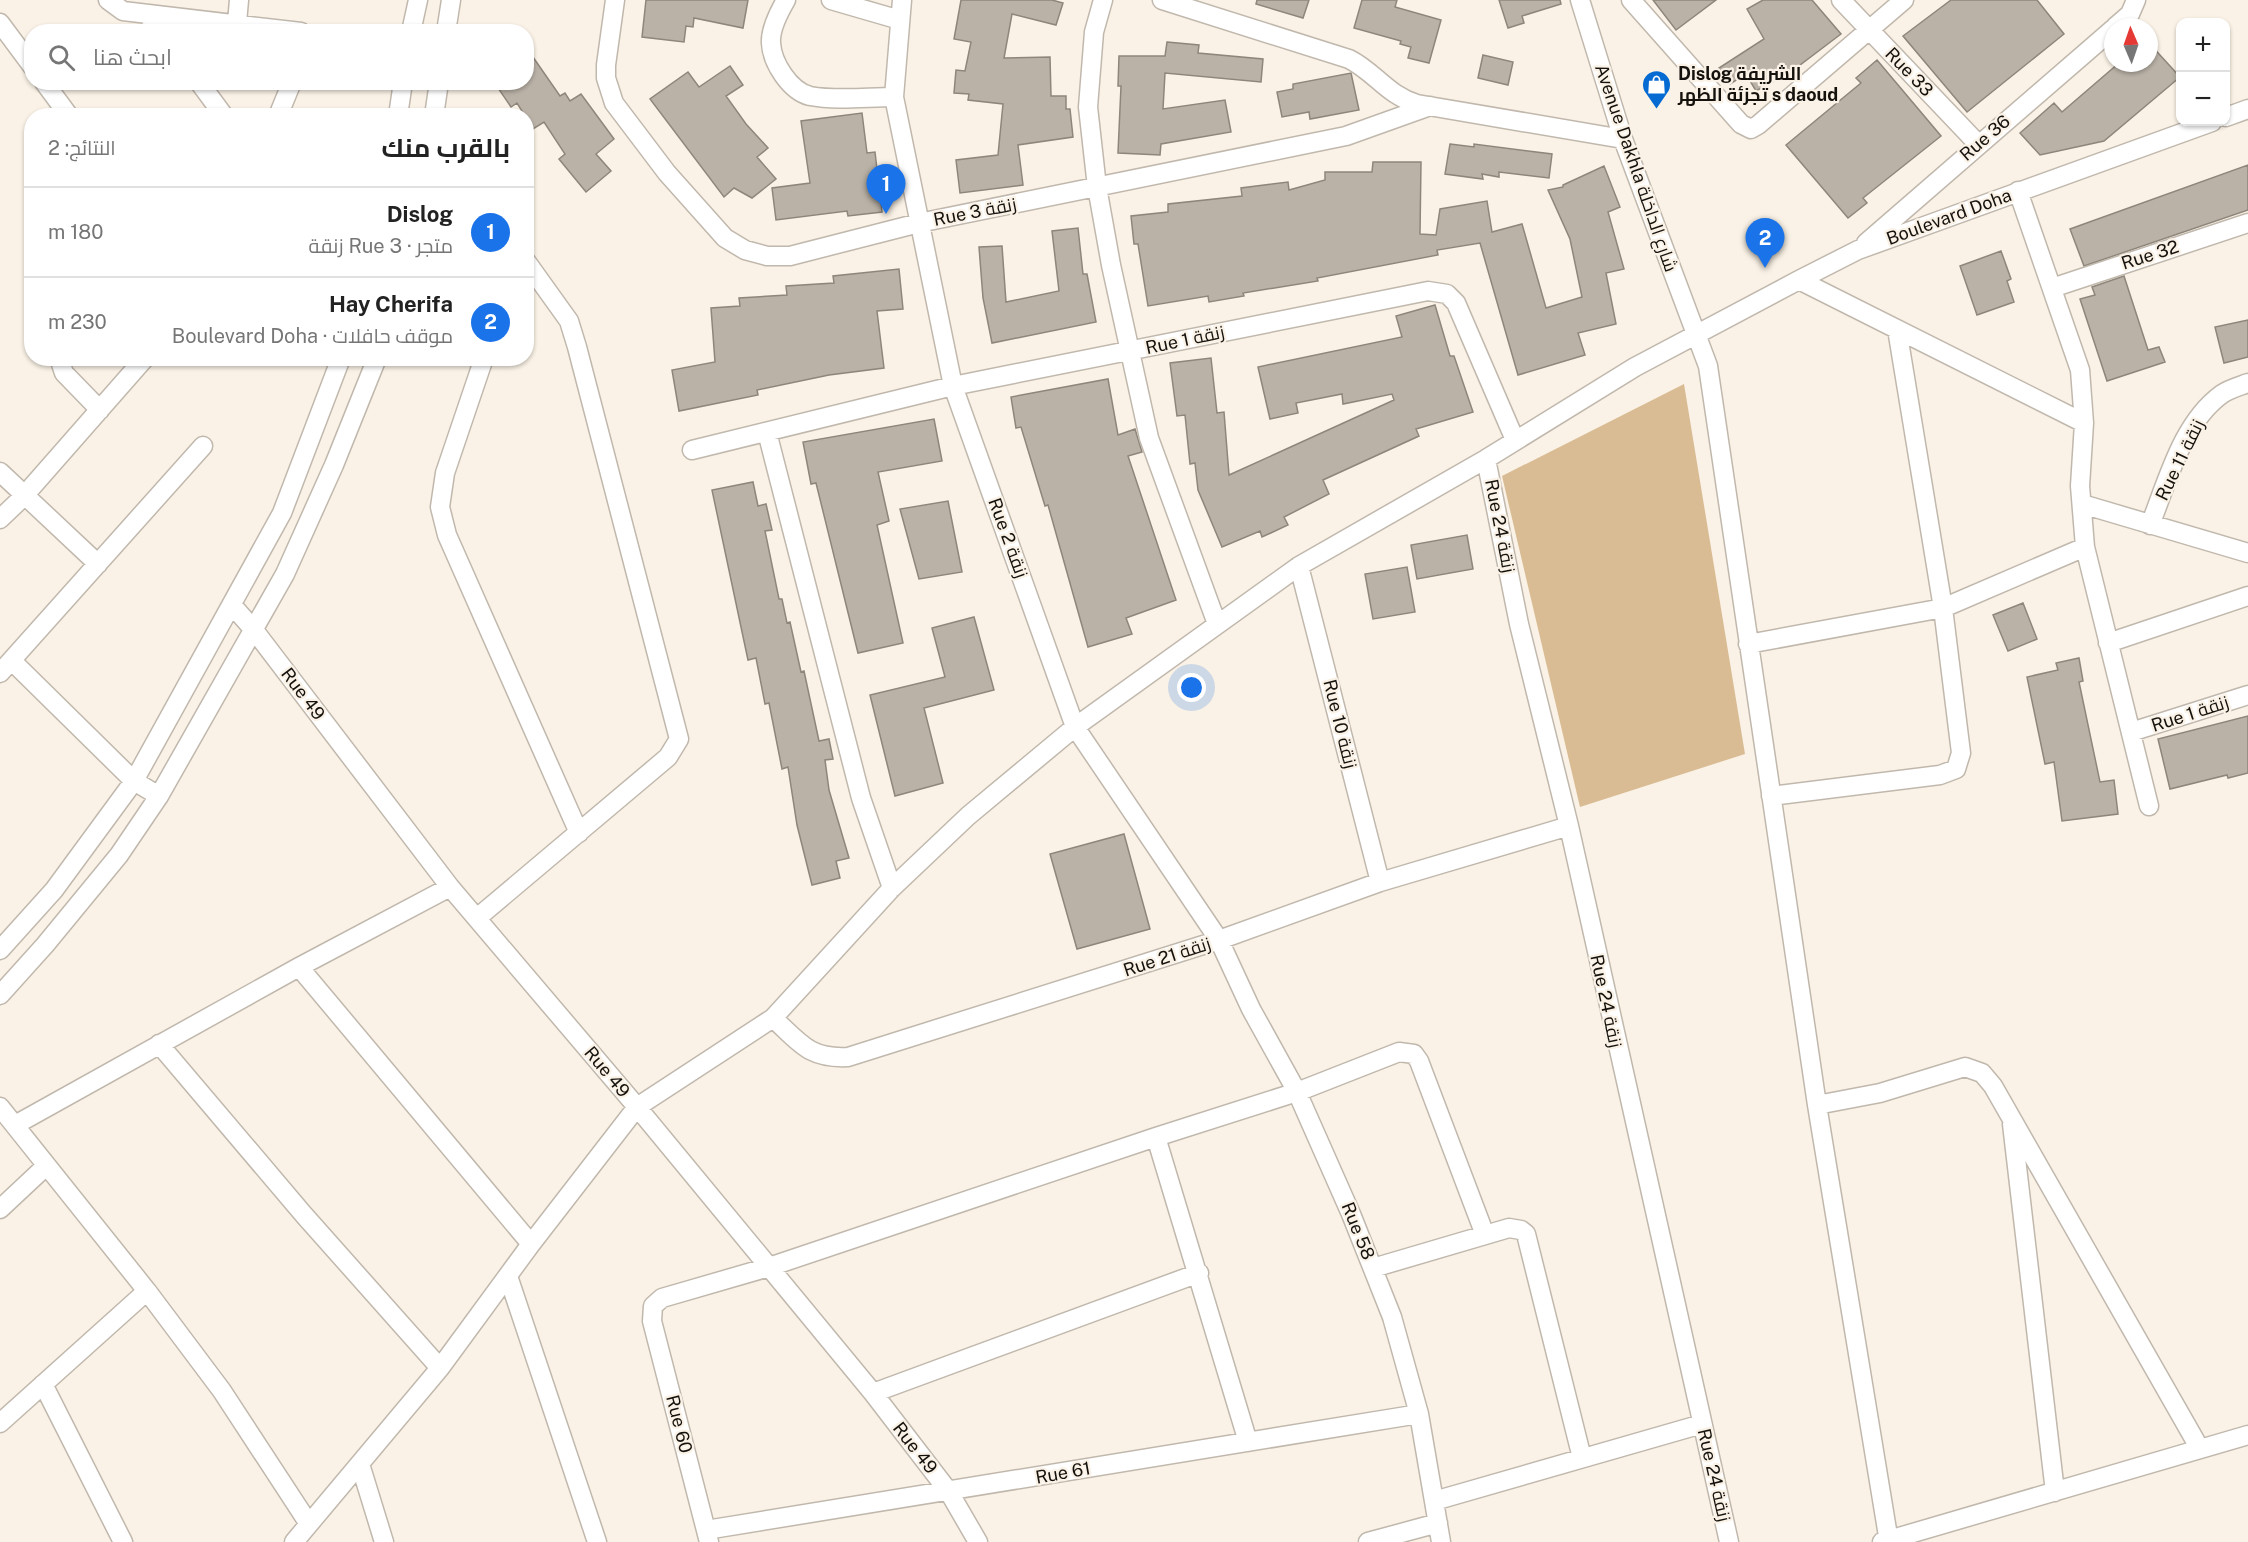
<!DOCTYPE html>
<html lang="ar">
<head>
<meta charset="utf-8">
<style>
  :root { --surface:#fff; --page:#f2f2f2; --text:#222; --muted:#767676; --line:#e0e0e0; --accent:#1a73e8 }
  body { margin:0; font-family:"Public Sans",Cairo,sans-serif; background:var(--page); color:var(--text); direction:rtl }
  .controls { position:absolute; right:18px; top:18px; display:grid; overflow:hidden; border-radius:12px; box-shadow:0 2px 4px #0004 }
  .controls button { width:54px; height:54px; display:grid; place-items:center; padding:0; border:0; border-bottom:2px solid var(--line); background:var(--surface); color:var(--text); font:30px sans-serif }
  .compass { position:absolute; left:2104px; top:18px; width:54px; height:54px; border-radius:50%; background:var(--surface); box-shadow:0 2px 4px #0004; rotate:358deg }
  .you { position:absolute; left:1192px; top:688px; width:21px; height:21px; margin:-15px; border:4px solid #fff; border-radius:50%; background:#1a73e8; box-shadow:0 0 0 9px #1a73e833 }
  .badge { display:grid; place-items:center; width:39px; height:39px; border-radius:50%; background:var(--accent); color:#fff; font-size:20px; font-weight:700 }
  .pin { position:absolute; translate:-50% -50px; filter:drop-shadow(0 2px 3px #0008) }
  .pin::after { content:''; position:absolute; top:32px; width:21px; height:18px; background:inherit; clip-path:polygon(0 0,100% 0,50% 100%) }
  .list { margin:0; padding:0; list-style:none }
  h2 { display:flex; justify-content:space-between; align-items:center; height:78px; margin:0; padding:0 24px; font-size:26px }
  h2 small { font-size:20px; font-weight:400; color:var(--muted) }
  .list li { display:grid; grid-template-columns:39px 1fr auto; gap:18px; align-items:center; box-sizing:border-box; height:90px; padding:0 24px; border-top:2px solid var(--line) }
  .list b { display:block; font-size:22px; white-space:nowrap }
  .list p { margin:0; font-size:20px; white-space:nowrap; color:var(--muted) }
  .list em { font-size:20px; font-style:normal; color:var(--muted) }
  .icon { flex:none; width:33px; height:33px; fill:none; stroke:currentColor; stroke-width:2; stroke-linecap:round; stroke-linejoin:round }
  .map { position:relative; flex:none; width:2248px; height:1542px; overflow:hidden; direction:ltr }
  .search { position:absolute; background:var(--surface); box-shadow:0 2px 4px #0004; left:24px; top:24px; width:510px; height:66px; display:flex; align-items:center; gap:15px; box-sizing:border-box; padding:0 21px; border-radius:24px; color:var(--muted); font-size:22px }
  .panel { position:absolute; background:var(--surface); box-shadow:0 2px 4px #0004; left:24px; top:108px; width:510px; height:258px; border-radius:24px; direction:rtl }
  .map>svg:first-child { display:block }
  .green { fill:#d9bc94 }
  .building { fill:#bab2a7; stroke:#8e867b; stroke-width:1.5 }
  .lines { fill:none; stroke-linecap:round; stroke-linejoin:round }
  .street-casing { stroke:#c1b8ad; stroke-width:21 }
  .street { stroke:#fff; stroke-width:18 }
  .labels { text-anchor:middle; stroke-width:4.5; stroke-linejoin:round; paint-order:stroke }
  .street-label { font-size:18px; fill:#15120e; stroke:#faf2e6 }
  .poi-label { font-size:18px; font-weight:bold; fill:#15120e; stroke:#faf2e6; text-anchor:start }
</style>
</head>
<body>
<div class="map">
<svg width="2248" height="1542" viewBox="0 0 2248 1542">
  <rect width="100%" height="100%" fill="#faf2e6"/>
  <!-- green -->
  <path class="green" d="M1684 384 1745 754 1580 807 1502 476Z"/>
  <!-- building -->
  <path class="building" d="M646 0H748L743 28 694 18 693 27 686 26 684 42 642 37Z
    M961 0H1052L1063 3 1056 25 1012 14 1004 58 1050 57 1051 96H1066V109H1070L1073 137 1018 145 1023 185 960 193 956 160 998 155 1003 104 968 100 969 94 954 93 956 70 965 71 971 42 954 39Z
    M1257 0H1309L1303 18 1256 4Z
    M1362 0H1397L1395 7 1441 20 1429 63 1408 58 1411 47 1400 44 1401 41 1354 28Z
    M1499 0H1560L1561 4 1522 16 1524 23 1508 28Z
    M1653 0H1716L1676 30Z
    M1763 0H1812L1841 34 1792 71 1756 91 1746 74 1730 84 1719 68 1764 39 1747 9Z
    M1951 0H2037L2064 34 1967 112 1903 36Z
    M1167 42 1199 45 1198 53 1263 59 1261 82 1165 73 1163 109 1225 100 1231 132 1161 144 1160 155 1118 153 1121 86H1118L1119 56H1165Z
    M2149 43 2180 77 2104 141 2040 155 2020 133 2054 103 2062 112 2119 63H2149Z
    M526 47 560 96 565 93 570 101 581 94 614 139 596 154 611 171 586 192 559 159 565 154 544 122 533 129 517 103 511 107 494 82H526Z
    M1483 55 1513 62 1508 85 1478 78Z
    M1877 60 1941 136 1863 198 1867 203 1848 218 1786 145 1861 83 1856 78Z
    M730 66 743 85 726 96 746 124 768 148 757 157 776 179 752 198 734 188 724 197 650 99 688 72 699 87Z
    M1351 73 1359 110 1310 119 1309 112 1282 117 1277 92 1293 89V84Z
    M862 113 867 153 875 152 882 212 848 216 847 211 776 220 772 188 810 183 801 121Z
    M1450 144 1474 147V144L1552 154 1549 178 1499 172V177L1482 174 1483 179 1445 174Z
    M1373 162H1421L1420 234 1436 235 1440 209 1487 201 1492 232 1522 224 1546 308 1582 297 1570 239 1548 190 1563 187V185L1604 166 1620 207 1608 212 1624 269 1606 273 1616 324 1578 333 1585 355 1518 375 1480 243 1437 250 1438 255 1317 278 1318 281 1243 293 1244 296 1209 302 1208 296 1148 306 1138 244H1134L1131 216 1168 212V204L1242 196 1241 188 1288 182 1289 190 1325 180V172H1372Z
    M2248 165V210L2084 266 2070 229Z
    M1078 228 1083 274H1087L1096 322 992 343 983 298 979 247 1002 246 1006 302 1059 291 1052 231Z
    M2001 251 2011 279 2007 281 2014 302 1977 315 1960 266Z
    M899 269 903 309 877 311 884 368 829 375 757 390 758 395 679 411 672 370 715 362 711 308 740 306 739 298 787 295 786 286 834 283 833 276Z
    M2124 276 2148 350 2159 347 2165 362 2107 381 2080 299 2095 295 2092 287Z
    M1435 305 1450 356H1454L1473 412 1416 429 1419 436 1323 480 1329 494 1284 517 1288 525 1262 537 1260 531 1222 547 1198 490 1195 463 1190 464 1185 415 1177 416 1170 363 1211 358 1217 413 1224 412 1229 475 1394 400 1392 394 1343 404 1342 394 1296 403 1298 413 1270 419 1258 367 1402 337 1396 316Z
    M2248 320V357L2224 363 2215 327Z
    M1108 379 1118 435 1135 429 1142 452 1128 456 1176 600 1126 618 1132 634 1088 647 1048 505 1045 506 1021 427 1016 428 1011 397Z
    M934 419 942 461 878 472 889 521 877 525 903 643 858 653 816 483 811 484 803 442Z
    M753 482 758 506 766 504 772 530 765 531 779 599H782L787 623 790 622 801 672 804 671 819 741 829 739 833 759 825 760 829 790 849 858 836 861 840 878 812 885 797 825 788 767 782 769 769 703 765 704 756 658 748 660 712 490Z
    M948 501 962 572 919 579 900 509Z
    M1467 535 1473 569 1417 579 1411 545Z
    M1407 567 1415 612 1373 619 1365 574Z
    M2023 603 2037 639 2008 651 1993 615Z
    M974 617 994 690 924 708 943 783 895 796 870 695 945 677 932 628Z
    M2079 658 2083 681 2079 682 2100 782 2114 780 2118 814 2062 821 2054 762 2045 764 2027 677 2058 670 2056 663Z
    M2248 716V773L2228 778 2227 775 2170 789 2158 739Z
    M1124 834 1150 929 1077 949 1050 854Z"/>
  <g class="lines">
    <defs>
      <path id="street" d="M108 0 123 11 301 32
        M615 0 606 65V78L614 103 667 173 725 238 745 250 767 256H790L919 223 1346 136 1430 106
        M786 0C779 12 770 29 771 43 772 63 790 91 810 96 837 101 867 97 894 97
        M831 0 900 20
        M902 0 894 97 953 386 1075 727 1219 940 1251 1009 1297 1092 1351 1214 1392 1317 1419 1414 1441 1542
        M1103 0 1094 32 1088 107 1097 187 1111 265 1149 438 1217 624
        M1162 0 1349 59C1375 72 1387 95 1417 104L1623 139
        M1580 0 1623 139 1708 366 1817 1105 1889 1542
        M1631 0 1741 124 1751 129 1758 125 1904 0
        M1841 0 1978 144
        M147 14 160 32
        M0 23 32 66
        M237 23 239 0
        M2115 27 2130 14 2136 0
        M411 32 418 0
        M446 32 451 0
        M44 82 69 116
        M199 82 224 116
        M278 116 292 82
        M398 116 403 82
        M434 116 439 82
        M2226 117 2248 109
        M2018 191 2080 370 2084 423 2080 486 2085 547 2149 806
        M1866 243 2113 29
        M1799 280 2084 423
        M2052 288 2248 223
        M59 358 64 373 100 410
        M484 358 445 473 440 507 447 535 579 833
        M767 432 861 798 892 888
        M692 450 953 386 1428 291 1447 294 1456 303 1515 440
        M1486 459 1519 624 1569 826 1729 1542
        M0 472 98 564
        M2082 504 2248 553
        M0 519 23 497 145 358
        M2150 525C2168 480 2182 423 2222 394 2229 389 2240 386 2248 383
        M1299 566 1380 882
        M232 605 254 630 450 887 637 1107 873 1393 949 1492 978 1542
        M2108 643 2248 596
        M1748 644 1943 608 2085 547
        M12 661 134 781 159 796
        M0 673 203 446
        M2131 732 2248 695
        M1771 796 1940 775 1956 769 1961 753 1943 608 1897 329
        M477 918 668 757 679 739 577 347 569 321 526 261
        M0 950 54 890 134 781 282 513 341 358
        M299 967 531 1244
        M0 995 45 945 119 855 159 796 285 574 334 465 377 358
        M773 1018C800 1043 809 1059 848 1057L1219 940 1380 882 1569 826
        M159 1044 304 1215 440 1368
        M1817 1105 1880 1093 1965 1067 1982 1073 1993 1086 2200 1449
        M0 1107 147 1291 222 1391 309 1524
        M2012 1124 2055 1492
        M15 1125 299 967 450 887
        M1156 1137 1248 1442
        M0 1209 46 1166
        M1373 1268 1509 1228 1521 1230 1526 1234 1582 1458
        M508 1276 597 1542
        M43 1384 123 1542
        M873 1393 1199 1273
        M0 1423 147 1291
        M360 1464 384 1542
        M1434 1501 1702 1424
        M706 1530 1419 1414
        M294 1542 440 1368 531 1244 637 1107 773 1018 892 888 968 816 1075 727 1299 566 1486 459 1635 367 1799 280 1858 250 2212 122
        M709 1542 652 1321 653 1306 662 1298 769 1267 1156 1137 1297 1092 1399 1052 1414 1054 1419 1061 1485 1235
        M1368 1542 1438 1523
        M1882 1542 2248 1435"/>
    </defs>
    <!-- street casing -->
    <use href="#street" class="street-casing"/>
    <!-- street -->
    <use href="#street" class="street"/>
  </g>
  <!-- icons -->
  <defs>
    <symbol id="shop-pin" viewBox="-11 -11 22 30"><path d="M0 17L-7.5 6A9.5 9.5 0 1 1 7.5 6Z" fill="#056ad2" stroke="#faf2e6"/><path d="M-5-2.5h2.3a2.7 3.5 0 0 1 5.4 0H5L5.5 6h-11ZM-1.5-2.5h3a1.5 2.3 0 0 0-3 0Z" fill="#fff"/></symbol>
  </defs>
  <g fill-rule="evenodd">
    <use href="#shop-pin" x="1640" y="68" width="33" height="45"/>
  </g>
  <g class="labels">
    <!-- street labels -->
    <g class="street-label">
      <text transform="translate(1909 72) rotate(46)" y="6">Rue 33</text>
      <text transform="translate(1985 138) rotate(-41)" y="6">Rue 36</text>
      <text transform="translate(1636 168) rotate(71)" y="6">Avenue Dakhla شارع الداخلة</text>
      <text transform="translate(975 212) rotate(-11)" y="6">Rue 3 زنقة</text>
      <text transform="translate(1949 217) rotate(-20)" y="6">Boulevard Doha</text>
      <text transform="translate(2150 255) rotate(-18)" y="6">Rue 32</text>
      <text transform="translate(1185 340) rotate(-12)" y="6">Rue 1 زنقة</text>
      <text transform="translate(2180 460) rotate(-64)" y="6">Rue 11 زنقة</text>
      <text transform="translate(1500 526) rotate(79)" y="6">Rue 24 زنقة</text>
      <text transform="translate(1008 538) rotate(70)" y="6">Rue 2 زنقة</text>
      <text transform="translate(303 694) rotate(53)" y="6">Rue 49</text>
      <text transform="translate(2190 714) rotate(-18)" y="6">Rue 1 زنقة</text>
      <text transform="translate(1340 724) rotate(76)" y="6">Rue 10 زنقة</text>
      <text transform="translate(1167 957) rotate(-18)" y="6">Rue 21 زنقة</text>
      <text transform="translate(1606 1001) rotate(78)" y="6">Rue 24 زنقة</text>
      <text transform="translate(607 1072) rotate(50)" y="6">Rue 49</text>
      <text transform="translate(1358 1231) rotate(68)" y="6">Rue 58</text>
      <text transform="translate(679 1424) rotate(76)" y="6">Rue 60</text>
      <text transform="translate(915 1448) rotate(52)" y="6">Rue 49</text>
      <text transform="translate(1063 1473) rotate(-10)" y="6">Rue 61</text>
      <text transform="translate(1714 1475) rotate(77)" y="6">Rue 24 زنقة</text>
    </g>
    <!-- poi labels -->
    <g class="poi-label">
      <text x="1678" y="80">Dislog الشريفة<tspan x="1678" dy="21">تجزئة الظهر s daoud</tspan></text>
    </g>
  </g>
</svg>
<div class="controls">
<button>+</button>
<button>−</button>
</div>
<svg class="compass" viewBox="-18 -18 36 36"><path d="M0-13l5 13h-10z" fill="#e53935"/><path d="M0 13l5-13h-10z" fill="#767676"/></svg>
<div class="you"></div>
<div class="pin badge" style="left:886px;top:214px">1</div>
<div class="pin badge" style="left:1765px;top:268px">2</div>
<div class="search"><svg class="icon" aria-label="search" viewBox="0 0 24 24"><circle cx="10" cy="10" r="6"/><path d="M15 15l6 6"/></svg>ابحث هنا</div>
<section class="panel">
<h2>بالقرب منك<small>النتائج: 2</small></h2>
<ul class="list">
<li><span class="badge">1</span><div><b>Dislog</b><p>متجر · Rue 3 زنقة</p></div><em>180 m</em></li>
<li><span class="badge">2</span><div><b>Hay Cherifa</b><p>موقف حافلات · Boulevard Doha</p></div><em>230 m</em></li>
</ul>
</section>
</div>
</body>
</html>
